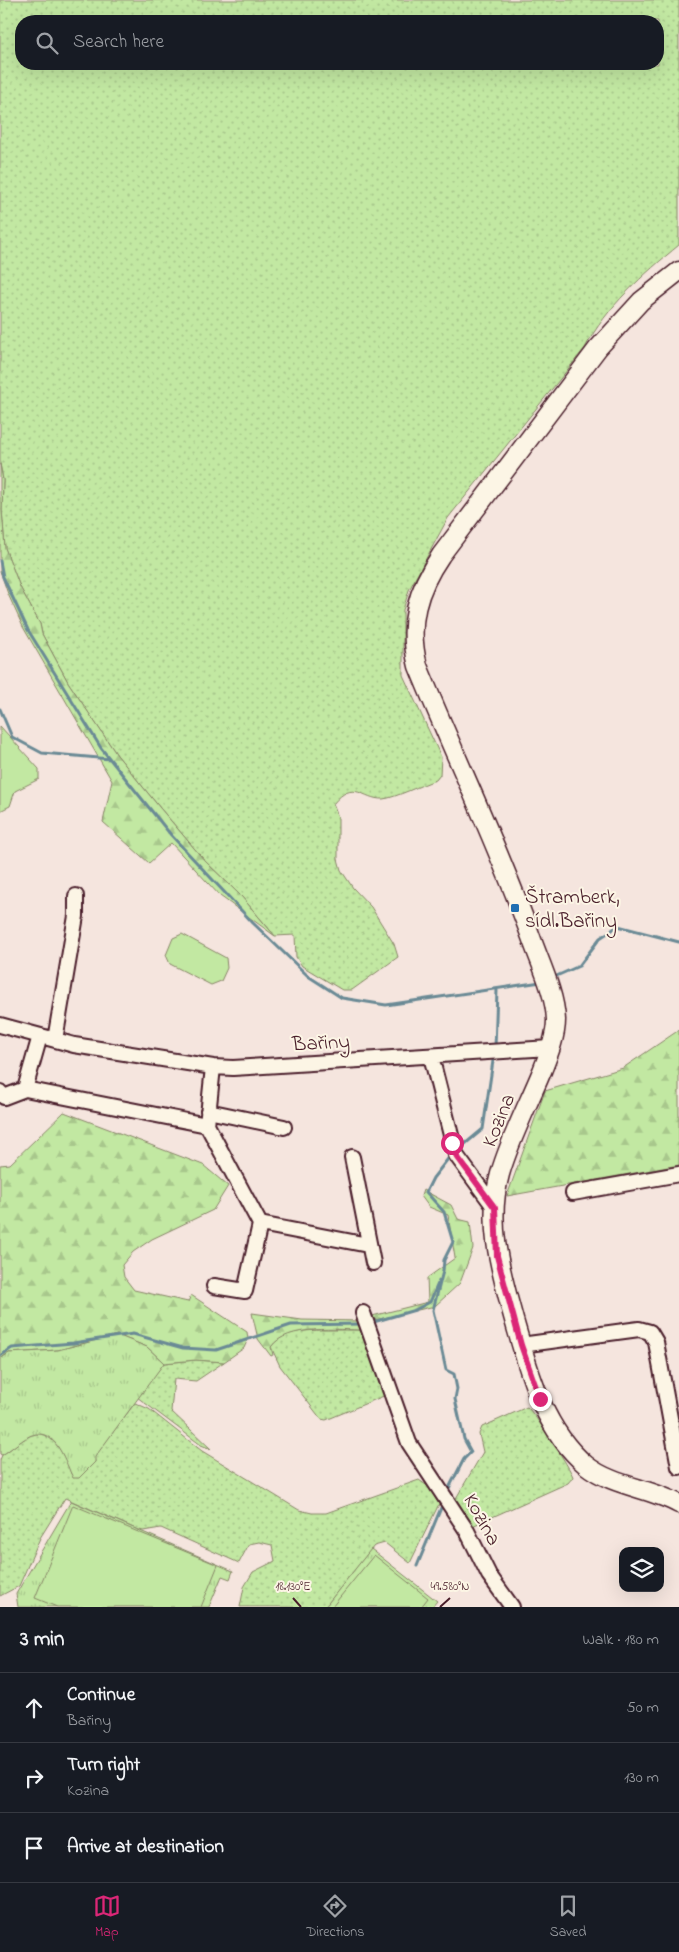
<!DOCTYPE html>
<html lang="en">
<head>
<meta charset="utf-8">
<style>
  :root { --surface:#171b24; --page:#20242c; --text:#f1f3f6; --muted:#9ea1a6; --line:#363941; --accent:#db2777 }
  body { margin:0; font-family:"Indie Flower",sans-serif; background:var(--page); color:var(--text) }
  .controls { position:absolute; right:15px; bottom:15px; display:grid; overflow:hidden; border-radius:10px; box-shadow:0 5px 20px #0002 }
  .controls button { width:45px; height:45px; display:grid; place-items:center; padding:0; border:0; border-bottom:1px solid var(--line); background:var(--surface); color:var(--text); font:25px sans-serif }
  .stop { position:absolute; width:15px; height:15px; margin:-11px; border:4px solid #db2777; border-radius:50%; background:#fff }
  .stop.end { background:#db2777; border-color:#fff; box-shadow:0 1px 5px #0008 }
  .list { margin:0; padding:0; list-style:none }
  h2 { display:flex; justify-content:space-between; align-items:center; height:65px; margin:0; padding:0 20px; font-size:21px }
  h2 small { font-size:16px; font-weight:400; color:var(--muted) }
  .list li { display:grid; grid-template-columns:32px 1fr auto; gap:15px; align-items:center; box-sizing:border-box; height:70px; padding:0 20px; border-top:1px solid var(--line) }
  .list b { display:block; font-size:19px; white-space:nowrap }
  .list p { margin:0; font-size:16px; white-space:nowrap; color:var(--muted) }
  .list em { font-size:16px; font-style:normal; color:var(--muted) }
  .icon { flex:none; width:28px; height:28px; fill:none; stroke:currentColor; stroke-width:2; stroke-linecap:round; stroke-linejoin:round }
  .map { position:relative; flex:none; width:679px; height:1607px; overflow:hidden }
  .search { position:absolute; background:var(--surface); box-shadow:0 5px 20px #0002; left:15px; right:15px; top:15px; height:55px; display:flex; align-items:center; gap:12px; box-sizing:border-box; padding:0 18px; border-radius:20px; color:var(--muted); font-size:19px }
  .sheet { height:275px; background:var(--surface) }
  nav { display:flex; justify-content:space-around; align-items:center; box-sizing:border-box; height:70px; border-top:1px solid var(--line); background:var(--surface); font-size:14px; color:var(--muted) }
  nav a { display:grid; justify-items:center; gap:2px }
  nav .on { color:var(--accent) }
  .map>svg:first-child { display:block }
  .grass { fill:url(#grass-dots); stroke:#868466; fill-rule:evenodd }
  .forest { fill:url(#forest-firs); stroke:#868466 }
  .park { fill:url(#park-tufts); stroke:#868466 }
  .garden { fill:#c2e8a2; stroke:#868466 }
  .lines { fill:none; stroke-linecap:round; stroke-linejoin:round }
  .stream { stroke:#6b8a95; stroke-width:3 }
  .minor-casing { stroke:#4a1f2b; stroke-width:18 }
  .major-casing { stroke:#4a1f2b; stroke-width:21 }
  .minor { stroke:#fcf5e5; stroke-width:14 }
  .major { stroke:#fcf5e5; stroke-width:18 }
  .route { stroke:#db2777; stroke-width:6 }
  .ticks { fill:none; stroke:#4a1f2b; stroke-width:2 }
  .poi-dot { fill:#1f6fb2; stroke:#fcf5e5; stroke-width:2 }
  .labels { text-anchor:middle; stroke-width:4; stroke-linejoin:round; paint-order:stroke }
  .poi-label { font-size:21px; fill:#4a1f2b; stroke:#fcf5e5; text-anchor:start }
  .street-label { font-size:21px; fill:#4a1f2b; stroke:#fcf5e5 }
  .ticks-label { font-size:12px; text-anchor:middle; fill:#4a1f2b; stroke:#fcf5e5; stroke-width:4; stroke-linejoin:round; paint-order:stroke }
</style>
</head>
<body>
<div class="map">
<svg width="679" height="1607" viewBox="0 0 679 1607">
  <defs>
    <pattern id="grass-dots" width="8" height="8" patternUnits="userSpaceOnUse" patternTransform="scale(1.25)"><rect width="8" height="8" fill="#c2e8a2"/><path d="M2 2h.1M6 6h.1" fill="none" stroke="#a8c78c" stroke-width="1.8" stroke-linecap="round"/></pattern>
    <pattern id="forest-firs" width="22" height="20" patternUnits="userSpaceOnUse" patternTransform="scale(1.25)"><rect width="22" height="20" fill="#c2e8a2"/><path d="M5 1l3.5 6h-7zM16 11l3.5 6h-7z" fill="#a8c78c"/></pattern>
    <pattern id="park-tufts" width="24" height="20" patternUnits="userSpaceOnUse" patternTransform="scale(1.25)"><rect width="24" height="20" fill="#c2e8a2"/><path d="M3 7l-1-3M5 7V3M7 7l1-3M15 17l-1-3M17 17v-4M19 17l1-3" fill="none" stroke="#a8c78c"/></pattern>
  </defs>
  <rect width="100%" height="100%" fill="#f5e5de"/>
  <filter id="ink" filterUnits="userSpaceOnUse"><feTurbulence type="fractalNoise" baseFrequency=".02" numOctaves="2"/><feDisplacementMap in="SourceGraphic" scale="10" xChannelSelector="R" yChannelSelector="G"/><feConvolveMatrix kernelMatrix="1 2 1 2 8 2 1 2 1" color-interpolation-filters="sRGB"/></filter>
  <g filter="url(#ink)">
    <!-- grass -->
    <path class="grass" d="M0 0H679V245C644 274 606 307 585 348L448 518 409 590 403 610V675L441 757 440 775 436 780C423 784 395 798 383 799 363 800 354 778 333 804L338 817V859L341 870 353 888 371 907 394 944 398 957 352 990H342L302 966 296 957 295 935 275 936 241 896 205 861 160 808 117 755 68 682 42 634 40 624 20 587 5 548 2 510 3 480 0 464ZM21 21H658V64H21Z
      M320 1330H364L386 1395 326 1420 321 1419 280 1366 271 1347C282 1331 302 1331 320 1330Z
      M196 1360 224 1362 196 1381 174 1379 171 1411 211 1449 201 1445 137 1397 164 1363Z
      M135 1403 149 1409 202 1451 299 1510 312 1513H326L419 1480 429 1487 439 1504 410 1563 385 1543 374 1546 325 1607H240L244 1587 253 1572 275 1561 272 1545 259 1542 249 1544 239 1563 161 1528 143 1531 136 1529 65 1498 40 1538 19 1586 0 1596V1460L2 1455C10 1450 25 1437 32 1435 53 1428 67 1460 71 1474L95 1462 94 1457Z
      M527 1407C533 1411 571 1469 573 1477L568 1483 470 1527 455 1500 483 1452 479 1434 482 1427Z"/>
    <!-- forest -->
    <path class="forest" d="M0 464 3 480 2 510 5 548 20 587 40 624 42 634 68 682 117 755 160 808 205 861 241 896 275 936 220 896 171 843 149 863 103 822 112 781 23 627 8 594 0 571Z
      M679 1030V1165L507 1196 545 1091 623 1068Z
      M64 1112 203 1165 228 1186 213 1210 152 1239 133 1252 122 1265 124 1277 134 1290 188 1302 191 1295 247 1332 248 1339 244 1348 224 1362 196 1360 164 1363 147 1347 117 1335 58 1350 9 1353 0 1359V1165L10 1164Z
      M423 1190 451 1205 458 1219 470 1222 473 1248 460 1283 435 1306 375 1320 372 1316 428 1302 427 1278 455 1258 448 1215 429 1207 421 1196Z
      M252 1313 302 1320 362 1321 364 1330C338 1330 287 1324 271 1347L273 1355 271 1356 258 1339Z"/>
    <!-- park -->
    <path class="park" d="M117 1335 147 1347 164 1363 95 1457V1462L79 1478H73C66 1464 56 1427 32 1435 25 1437 10 1450 2 1455L0 1454V1359L9 1353 58 1350Z
      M71 1501 233 1571 230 1579 222 1576 209 1607H18L16 1594Z
      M371 1549 437 1601 432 1607H325Z"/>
    <!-- garden -->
    <path class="garden" d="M0 726 39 769V779L15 791 10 806 0 811Z
      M182 934 226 958 227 968 221 981 211 985 170 964 166 955 173 938Z
      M73 1505 218 1565 201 1607H57L35 1598Z
      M374 1555 428 1598 421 1607H332Z"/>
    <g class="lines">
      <!-- stream -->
      <path class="stream" d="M0 561 3 577 28 630 101 748 171 835 253 923 308 976 342 998 386 1005 541 982
        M0 709 12 737 42 753 110 759
        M552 978 579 966 600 938 618 926 679 942
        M495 1048 497 990
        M459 1149 483 1129 494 1054
        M443 1271 433 1310 446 1370 454 1374 457 1389 455 1399 464 1439 471 1452 464 1459 447 1492
        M443 1271 444 1260 453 1242 444 1212 426 1192 433 1178 451 1155
        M370 1323 415 1310 430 1302 439 1281
        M0 1356 12 1348 73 1343 133 1334 183 1348 216 1350 291 1325 363 1324
        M417 1566 443 1503"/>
      <defs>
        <path id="minor" d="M0 1025 74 1045 213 1067 233 1068 550 1048
          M55 1040 76 916V896
          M431 1056 456 1155 495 1208
          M213 1067 207 1125 260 1224 245 1291 214 1286
          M25 1089 40 1036
          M0 1092 4 1097 25 1089 207 1125
          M208 1111 284 1127
          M352 1157 373 1263
          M573 1193 679 1174
          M260 1224 368 1245
          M363 1313 409 1443 467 1531 489 1575 512 1607
          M521 1345 639 1329 650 1332 656 1342 679 1467"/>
        <path id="major" d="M679 271 641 301 598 348 441 555C417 590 407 624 418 666 455 757 498 845 531 937 540 963 555 993 556 1020 556 1037 548 1056 542 1071 528 1105 510 1139 500 1174 486 1224 501 1272 514 1320 529 1372 543 1429 586 1465 612 1486 650 1488 679 1504"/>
      </defs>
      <!-- minor casing -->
      <use href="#minor" class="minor-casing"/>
      <!-- major casing -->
      <use href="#major" class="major-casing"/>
      <!-- minor -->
      <use href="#minor" class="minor"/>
      <!-- major -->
      <use href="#major" class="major"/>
    </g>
  </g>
  <g class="lines" filter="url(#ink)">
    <!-- route -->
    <path class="route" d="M452 1143 456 1155 495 1208 497 1256 521 1345 540 1399"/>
  </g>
  <!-- ticks -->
  <path class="ticks" d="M293 1598 301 1607M440 1607 450 1598"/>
  <!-- markers -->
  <rect class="poi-dot" x="510" y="903" width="10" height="10" rx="2.5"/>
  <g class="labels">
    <!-- poi labels -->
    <g class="poi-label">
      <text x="525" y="903">Štramberk,<tspan x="525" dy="24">sídl.Bařiny</tspan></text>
    </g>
    <!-- street labels -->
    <g class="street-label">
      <text transform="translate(321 1042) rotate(-3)" y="7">Bařiny</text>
      <text transform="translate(498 1120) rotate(-68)" y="7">Kozina</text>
      <text transform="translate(483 1519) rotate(61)" y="7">Kozina</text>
    </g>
  </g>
  <g class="ticks-label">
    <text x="293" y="1590">18.130°E</text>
    <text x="450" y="1590">49.580°N</text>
  </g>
</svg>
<div class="controls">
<button><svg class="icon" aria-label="layers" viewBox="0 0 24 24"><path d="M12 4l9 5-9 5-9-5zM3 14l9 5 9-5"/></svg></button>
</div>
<div class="stop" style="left:452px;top:1143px"></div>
<div class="stop end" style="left:540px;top:1399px"></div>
<div class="search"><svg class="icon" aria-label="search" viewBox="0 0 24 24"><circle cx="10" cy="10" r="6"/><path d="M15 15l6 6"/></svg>Search here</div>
</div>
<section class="sheet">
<h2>3 min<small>Walk · 180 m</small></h2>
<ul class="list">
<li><svg class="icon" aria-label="ahead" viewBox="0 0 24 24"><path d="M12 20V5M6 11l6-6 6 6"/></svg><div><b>Continue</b><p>Bařiny</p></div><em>50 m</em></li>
<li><svg class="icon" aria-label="right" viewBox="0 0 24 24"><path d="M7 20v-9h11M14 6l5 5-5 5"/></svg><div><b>Turn right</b><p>Kozina</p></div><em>130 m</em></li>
<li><svg class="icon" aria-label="arrive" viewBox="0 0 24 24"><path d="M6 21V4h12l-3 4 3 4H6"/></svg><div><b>Arrive at destination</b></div></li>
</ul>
</section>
<nav>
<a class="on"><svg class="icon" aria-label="map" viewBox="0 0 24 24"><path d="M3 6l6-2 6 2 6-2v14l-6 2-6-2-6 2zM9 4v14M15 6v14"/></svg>Map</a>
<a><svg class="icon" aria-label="directions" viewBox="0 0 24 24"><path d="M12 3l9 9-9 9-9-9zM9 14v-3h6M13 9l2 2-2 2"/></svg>Directions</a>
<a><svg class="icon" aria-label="saved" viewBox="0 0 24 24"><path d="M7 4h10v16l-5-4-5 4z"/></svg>Saved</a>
</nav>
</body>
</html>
